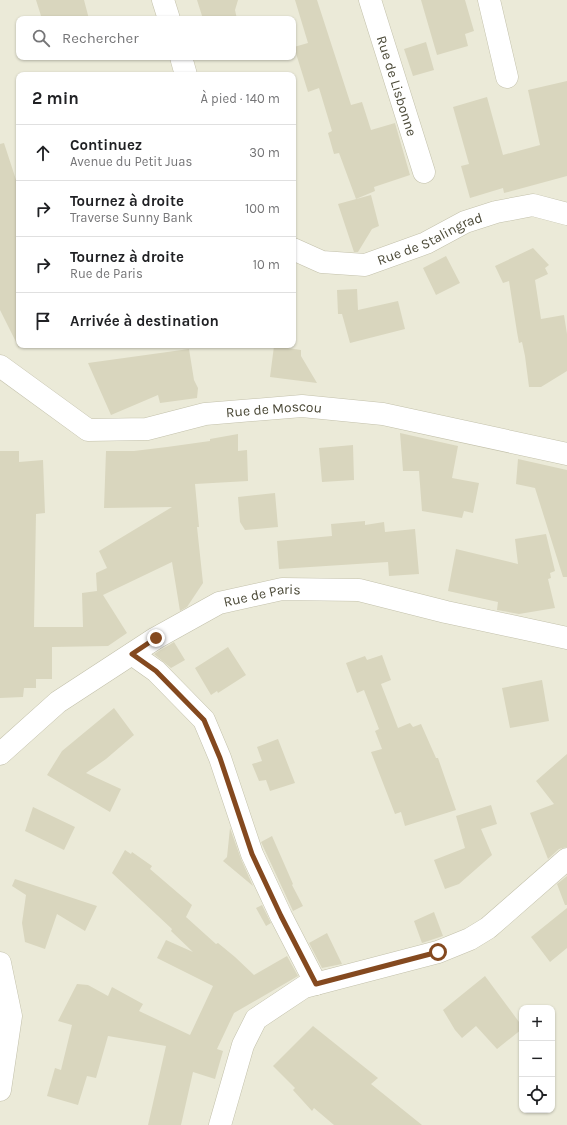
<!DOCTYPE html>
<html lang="fr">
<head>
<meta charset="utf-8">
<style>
  :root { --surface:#fff; --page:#f6f6f6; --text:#202124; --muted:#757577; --line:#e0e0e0 }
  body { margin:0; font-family:Karla,sans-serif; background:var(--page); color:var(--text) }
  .controls { position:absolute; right:12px; bottom:12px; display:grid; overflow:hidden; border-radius:8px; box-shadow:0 1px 3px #0004 }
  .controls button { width:36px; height:36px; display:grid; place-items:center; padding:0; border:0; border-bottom:1px solid var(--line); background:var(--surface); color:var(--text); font:20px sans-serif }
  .stop { position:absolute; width:12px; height:12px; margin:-9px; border:3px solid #84491f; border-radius:50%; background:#fff }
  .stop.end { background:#84491f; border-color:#fff; box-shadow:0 1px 4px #0008 }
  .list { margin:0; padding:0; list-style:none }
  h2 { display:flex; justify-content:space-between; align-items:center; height:52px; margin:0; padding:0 16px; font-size:17px }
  h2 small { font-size:13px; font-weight:400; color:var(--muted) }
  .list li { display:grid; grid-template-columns:26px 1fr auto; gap:12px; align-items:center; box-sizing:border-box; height:56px; padding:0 16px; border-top:1px solid var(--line) }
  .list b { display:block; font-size:15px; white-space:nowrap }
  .list p { margin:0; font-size:13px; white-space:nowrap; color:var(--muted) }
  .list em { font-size:13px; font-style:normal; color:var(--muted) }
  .icon { flex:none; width:22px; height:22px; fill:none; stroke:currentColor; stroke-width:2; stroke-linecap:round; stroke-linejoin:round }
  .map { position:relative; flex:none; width:567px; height:1125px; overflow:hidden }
  .search { position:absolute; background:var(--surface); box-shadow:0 1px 3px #0004; left:16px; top:16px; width:280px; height:44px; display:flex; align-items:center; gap:10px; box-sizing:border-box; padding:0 14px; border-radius:8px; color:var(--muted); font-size:15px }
  .panel { position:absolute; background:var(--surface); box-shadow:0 1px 3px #0004; left:16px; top:72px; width:280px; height:276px; border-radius:8px }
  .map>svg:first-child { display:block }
  .residential { fill:#ebead8; fill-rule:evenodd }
  .building { fill:#d9d6be }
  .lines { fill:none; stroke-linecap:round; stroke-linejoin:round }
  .minor-casing { stroke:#c3c1ab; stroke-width:23 }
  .minor { stroke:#fff; stroke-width:22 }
  .route { stroke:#84491f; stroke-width:5 }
  .labels { text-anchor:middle; stroke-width:3; stroke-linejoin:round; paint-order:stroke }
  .street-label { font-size:14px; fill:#4b4937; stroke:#fff }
</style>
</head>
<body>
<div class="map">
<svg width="567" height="1125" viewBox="0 0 567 1125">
  <rect width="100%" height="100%" fill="#f6f6ea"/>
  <!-- residential -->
  <path class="residential" d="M0 0H567V1125H0ZM19 19H293V57H19ZM19 75H293V345H19ZM522 1008H552V1110H522Z"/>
  <!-- building -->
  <path class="building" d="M36 0H84L89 19H42Z
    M197 0H238L235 10 237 19H203Z
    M295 0H317L351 105 362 102 371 130 395 123 410 175 374 187 375 191 356 199 339 153 334 154 328 133 332 131 319 88 308 92 294 47 308 43Z
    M421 0H465L474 31 465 34 468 46 437 55Z
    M426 42 434 70 413 76 404 49Z
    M567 81V176L504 193 503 188 470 198 461 166 469 164 453 107 487 97 503 155 540 145 528 90Z
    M4 143 19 189V348L0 310V144Z
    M371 195 379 226 372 229 358 252H354L338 204Z
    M533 248 549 265 545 268 548 274 535 280 541 319 564 315 567 334V371L541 387H529L525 356 522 342 519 343 517 332 509 281 503 283 495 266Z
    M446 256 460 283 436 295 423 268Z
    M357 289 358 310 398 301 405 329 350 343 342 314H338L337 290Z
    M274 346 301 350V356L317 383 270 377Z
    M189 349 194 380 198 388 197 398 160 403 158 395 111 415 88 363Z
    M400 433 458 446 452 478 479 483 473 513 464 511 462 518 422 511 419 471H403Z
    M238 434V451L247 450 248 481 195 484 199 527H197L203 583 187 607 180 611 172 562 103 595 127 633 108 646 52 647V679H36V688H24L23 697 0 698V451H19V462L43 460 45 513 36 514 34 627H83L82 593 97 591 96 573 107 568 99 551 172 507 104 508 106 451H134L167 447 210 441V439Z
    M353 445 354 480 322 482 319 448Z
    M518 459 567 470V577H563L535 488 516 484Z
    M275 493 278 527 245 530 240 522 238 497Z
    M365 521V525L384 522 385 532 415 529 419 574 389 576 388 562 279 569 277 541 332 536 331 524Z
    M546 534 555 571 550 573 551 578 548 579 555 608 519 614 497 610 498 602 448 591 456 549 518 564 515 539Z
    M174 642 185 660 171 668 154 654Z
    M228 647 246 675 218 693 217 691 211 695 195 668Z
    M382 655 391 680 381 684 398 728 410 723 413 727 421 724 436 758H438L456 810 405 826 401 812 395 814 371 752 382 749 375 731 379 729 364 690 357 693 346 663 365 656 367 660Z
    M542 680 549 721 510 728 502 688Z
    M114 708 134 735 106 759 86 773 121 789 110 812 47 775 62 751Z
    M278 739 295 783 270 791 266 780 259 781 252 764 262 761 257 747Z
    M567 754V847L559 849 548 859 530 813 554 804 536 781Z
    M491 805 497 824 481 829 492 855 459 884 445 889 434 860 465 848 456 816Z
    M33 807 75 827 64 850 25 831Z
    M230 828 241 859 253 886 223 861 227 857Z
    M272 836 293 884 292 885 303 906 293 911 261 842Z
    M125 850 131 854 132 852 152 866 150 869 192 905 186 917 216 944 218 943 235 957 254 975 287 956 298 976 234 1013 217 1049 223 1051 215 1079 193 1072 181 1125H148L166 1046 108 1036 96 1078 87 1076 78 1105 47 1096 55 1068 61 1070 72 1025 58 1021 77 984 88 985 108 996 112 987 143 1004 139 1011 190 1035 213 986 157 958 166 940 193 952 171 931 172 929 112 873Z
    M567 876V905H565L557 884Z
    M15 879 97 906 85 931 57 914 45 949 25 942 22 923 26 895 12 886Z
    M262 905 271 923 266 926 256 908Z
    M567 908V948L550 962 531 937Z
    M434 912 443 936 422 943 414 921Z
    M327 933 342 964 322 968 309 943Z
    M485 976 522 1026V1029L497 1049 476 1026 462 1038 455 1030 443 1010Z
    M313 1026 378 1078 371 1084 422 1125H334L314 1108 312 1111 293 1090 295 1088 273 1066Z"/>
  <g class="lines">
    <defs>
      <g id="minor">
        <path d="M163 0 169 19"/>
        <path id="s1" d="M370 0 424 172"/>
        <path d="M489 0 507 77"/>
        <path d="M181 57 186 75"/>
        <path id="s2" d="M293 249 322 262 365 265 426 243 465 222 496 212 533 205 567 214"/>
        <path id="s3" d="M0 366 88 430 147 429 205 414 302 406 383 414 567 454"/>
        <path d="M132 654 156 671 204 720 220 758 252 854 281 916 316 984"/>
        <path id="s4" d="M0 754 58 702 156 638 219 603 282 589 359 590 446 612 567 638"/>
        <path d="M0 963 11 1016 0 1090"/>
        <path d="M220 1125 243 1045 256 1019 304 987 438 952 470 939 488 928 567 859"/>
      </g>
    </defs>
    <!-- minor casing -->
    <use href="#minor" class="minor-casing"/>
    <!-- minor -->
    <use href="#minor" class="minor"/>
  </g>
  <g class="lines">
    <!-- route -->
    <path class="route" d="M156 638 132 654 156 671 204 720 220 758 252 854 281 916 316 984 438 952"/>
  </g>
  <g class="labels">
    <!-- street labels -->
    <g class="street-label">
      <text dy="5" stroke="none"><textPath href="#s1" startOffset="90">Rue de Lisbonne</textPath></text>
      <text dy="5" stroke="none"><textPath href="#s2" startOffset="145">Rue de Stalingrad</textPath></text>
      <text dy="5" stroke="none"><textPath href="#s3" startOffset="297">Rue de Moscou</textPath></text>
      <text dy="5" stroke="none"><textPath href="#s4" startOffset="311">Rue de Paris</textPath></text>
    </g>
  </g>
</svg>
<div class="controls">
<button>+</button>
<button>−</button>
<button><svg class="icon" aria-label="locate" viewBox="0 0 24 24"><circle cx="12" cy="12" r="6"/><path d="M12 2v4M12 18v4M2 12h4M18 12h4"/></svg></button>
</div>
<div class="stop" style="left:438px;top:952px"></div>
<div class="stop end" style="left:156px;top:638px"></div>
<div class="search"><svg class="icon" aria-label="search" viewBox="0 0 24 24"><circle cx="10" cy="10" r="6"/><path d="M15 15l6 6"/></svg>Rechercher</div>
<section class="panel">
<h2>2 min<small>À pied · 140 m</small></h2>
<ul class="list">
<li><svg class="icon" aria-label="ahead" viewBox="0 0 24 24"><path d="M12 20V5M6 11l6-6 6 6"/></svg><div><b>Continuez</b><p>Avenue du Petit Juas</p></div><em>30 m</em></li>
<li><svg class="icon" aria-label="right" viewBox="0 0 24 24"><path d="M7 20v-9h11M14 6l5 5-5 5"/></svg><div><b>Tournez à droite</b><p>Traverse Sunny Bank</p></div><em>100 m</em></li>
<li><svg class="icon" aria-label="right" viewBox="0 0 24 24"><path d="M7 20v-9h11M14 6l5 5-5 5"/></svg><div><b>Tournez à droite</b><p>Rue de Paris</p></div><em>10 m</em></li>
<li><svg class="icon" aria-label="arrive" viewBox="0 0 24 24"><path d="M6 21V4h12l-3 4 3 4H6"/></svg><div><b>Arrivée à destination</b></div></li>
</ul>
</section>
</div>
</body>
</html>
